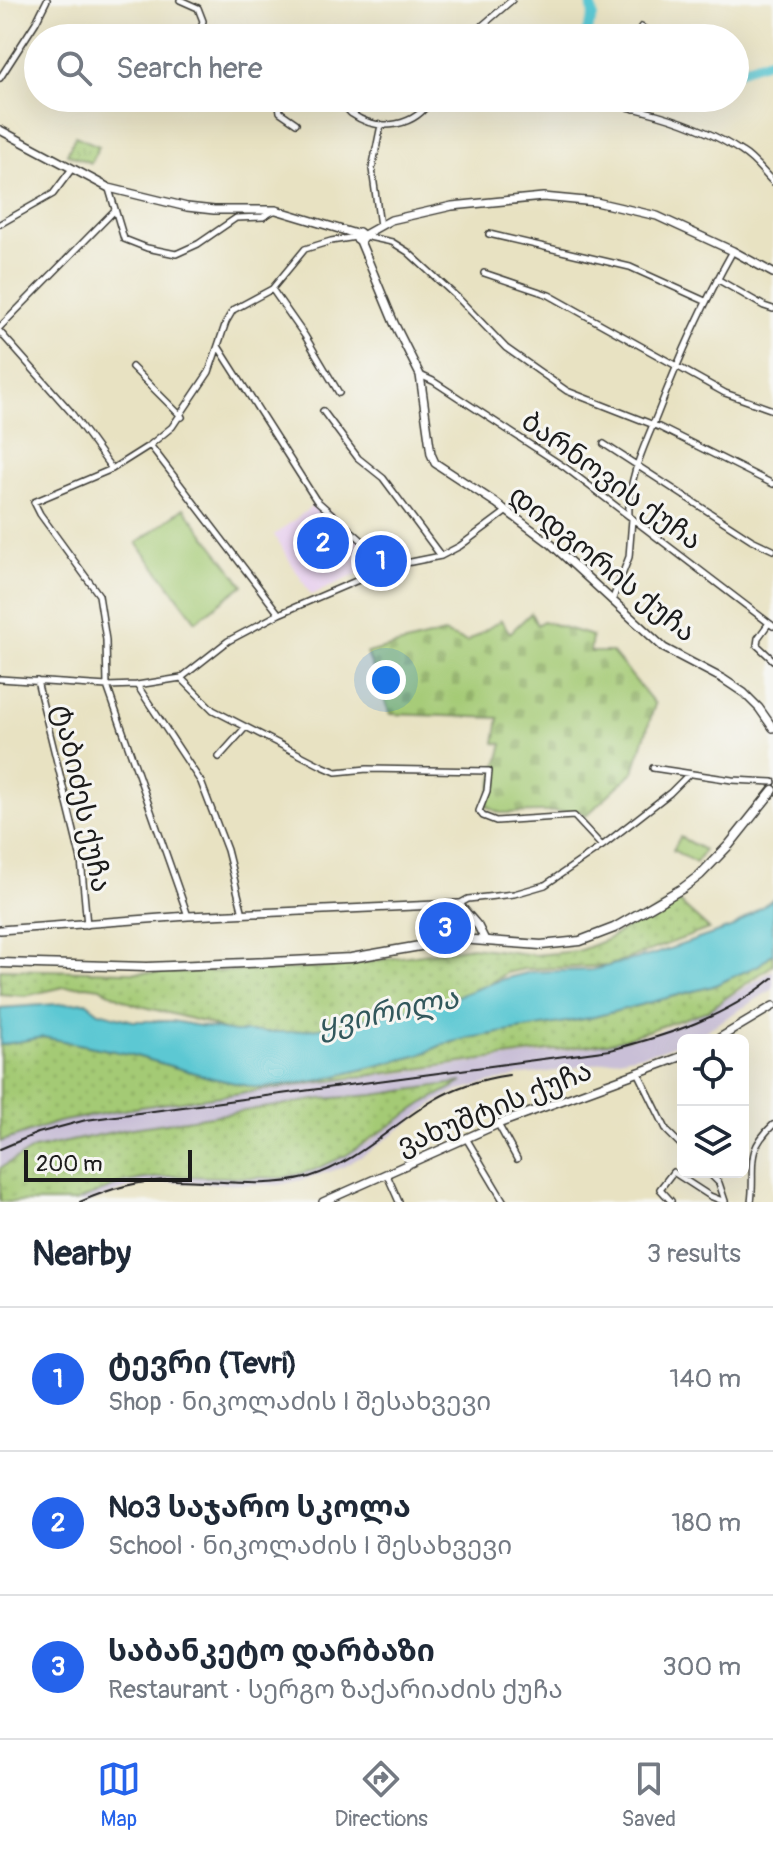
<!DOCTYPE html>
<html lang="en">
<head>
<meta charset="utf-8">
<style>
  :root { --surface:#fff; --page:#f2f2f3; --text:#1f2937; --muted:#747a83; --line:#e0e1e3; --accent:#2563eb }
  body { margin:0; font-family:Pangolin,"Noto Sans Georgian",sans-serif; background:var(--page); color:var(--text) }
  .controls { position:absolute; right:24px; bottom:24px; display:grid; overflow:hidden; border-radius:12px; box-shadow:0 8px 32px #0002 }
  .controls button { width:72px; height:72px; display:grid; place-items:center; padding:0; border:0; border-bottom:2px solid var(--line); background:var(--surface); color:var(--text); font:40px sans-serif }
  .scale { position:absolute; left:24px; bottom:20px; width:168px; box-sizing:border-box; padding-left:8px; border:4px solid #1c1c1c; border-top:0; font-size:22px; line-height:28px; white-space:nowrap; color:#1c1c1c; -webkit-text-stroke:6px #f6f6f2; paint-order:stroke }
  .you { position:absolute; left:386px; top:680px; width:28px; height:28px; margin:-20px; border:6px solid #fff; border-radius:50%; background:#1a73e8; box-shadow:0 0 0 12px #1a73e833 }
  .badge { display:grid; place-items:center; width:52px; height:52px; border-radius:50%; background:var(--accent); color:#fff; font-size:26px; font-weight:700 }
  .pin { position:absolute; translate:-50% -50%; border:4px solid #fff; box-shadow:0 2px 8px #0006 }
  .list { margin:0; padding:0; list-style:none }
  h2 { display:flex; justify-content:space-between; align-items:center; height:104px; margin:0; padding:0 32px; font-size:34px }
  h2 small { font-size:26px; font-weight:400; color:var(--muted) }
  .list li { display:grid; grid-template-columns:52px 1fr auto; gap:24px; align-items:center; box-sizing:border-box; height:144px; padding:0 32px; border-top:2px solid var(--line) }
  .list b { display:block; font-size:30px; white-space:nowrap }
  .list p { margin:0; font-size:26px; white-space:nowrap; color:var(--muted) }
  .list em { font-size:26px; font-style:normal; color:var(--muted) }
  .icon { flex:none; width:44px; height:44px; fill:none; stroke:currentColor; stroke-width:2; stroke-linecap:round; stroke-linejoin:round }
  .map { position:relative; flex:none; width:773px; height:1202px; overflow:hidden }
  .search { position:absolute; background:var(--surface); box-shadow:0 8px 32px #0002; left:24px; right:24px; top:24px; height:88px; display:flex; align-items:center; gap:20px; box-sizing:border-box; padding:0 28px; border-radius:44px; color:var(--muted); font-size:30px }
  .sheet { height:536px; background:var(--surface) }
  nav { display:flex; justify-content:space-around; align-items:center; box-sizing:border-box; height:112px; border-top:2px solid var(--line); background:var(--surface); font-size:22px; color:var(--muted) }
  nav a { display:grid; justify-items:center; gap:4px }
  nav .on { color:var(--accent) }
  .map>svg:first-child { display:block }
  .built { fill:#e8d2ee }
  .railway { fill:#c9bfd7 }
  .grass { fill:url(#grass-dots); stroke:#607348; stroke-width:2 }
  .cemetery { fill:url(#cemetery-stones); stroke:#607348; stroke-width:2 }
  .park { fill:url(#park-tufts); stroke:#607348; stroke-width:2 }
  .pitch { fill:#a4ca74; stroke:#607348; stroke-width:2 }
  .water { fill:#5cc8d3; stroke:#3c7278; stroke-width:2 }
  .lines { fill:none; stroke-linecap:round; stroke-linejoin:round }
  .river { stroke:#5cc8d3; stroke-width:10 }
  .street-casing { stroke:#3b3a35; stroke-width:8 }
  .secondary-casing { stroke:#3b3a35; stroke-width:10 }
  .primary-casing { stroke:#3b3a35; stroke-width:11 }
  .street { stroke:#fff; stroke-width:5 }
  .secondary { stroke:#fff; stroke-width:7 }
  .primary { stroke:#fff; stroke-width:8 }
  .rail { stroke:#1c1c1c; stroke-width:2 }
  .labels { text-anchor:middle; stroke-width:6; stroke-linejoin:round; paint-order:stroke }
  .street-label { font-size:28px; fill:#1c1c1c; stroke:#f6f6f2 }
  .water-label { font-size:30px; font-style:italic; fill:#32585c; stroke:#f6f6f2 }
</style>
</head>
<body>
<div class="map">
<svg width="773" height="1202" viewBox="0 0 773 1202">
  <defs>
    <pattern id="grass-dots" width="8" height="8" patternUnits="userSpaceOnUse" patternTransform="scale(2)"><rect width="8" height="8" fill="#a4ca74"/><path d="M2 2h.1M6 6h.1" fill="none" stroke="#8dad64" stroke-width="1.8" stroke-linecap="round"/></pattern>
    <pattern id="cemetery-stones" width="16" height="16" patternUnits="userSpaceOnUse" patternTransform="scale(2)"><rect width="16" height="16" fill="#a4ca74"/><path d="M2 7V4a2 2 0 0 1 4 0v3zM10 15v-3a2 2 0 0 1 4 0v3z" fill="#8dad64"/></pattern>
    <pattern id="park-tufts" width="24" height="20" patternUnits="userSpaceOnUse" patternTransform="scale(2)"><rect width="24" height="20" fill="#a4ca74"/><path d="M3 7l-1-3M5 7V3M7 7l1-3M15 17l-1-3M17 17v-4M19 17l1-3" fill="none" stroke="#8dad64"/></pattern>
  </defs>
  <rect width="100%" height="100%" fill="#f6f6f2"/>
  <filter id="ink" filterUnits="userSpaceOnUse"><feTurbulence type="fractalNoise" baseFrequency=".0125" numOctaves="2"/><feDisplacementMap in="SourceGraphic" scale="16" xChannelSelector="R" yChannelSelector="G"/><feConvolveMatrix kernelMatrix="1 2 1 2 8 2 1 2 1" color-interpolation-filters="sRGB"/></filter>
  <filter id="wash" filterUnits="userSpaceOnUse"><feTurbulence type="fractalNoise" baseFrequency=".006" numOctaves="4" result="noise"/><feDisplacementMap in="SourceGraphic" scale="32" xChannelSelector="R" yChannelSelector="G"/><feGaussianBlur stdDeviation="1.8" result="paint"/><feColorMatrix in="noise" values="0 0 0 0 0 0 0 0 0 0 0 0 0 0 0 0 0 1.4 0 .05"/><feComposite in="paint" operator="in"/></filter>
  <g filter="url(#wash)">
    <rect width="100%" height="100%" fill="#e8e2c2"/>
    <!-- built -->
    <path class="built" d="M318 502 376 551 369 557 377 565 311 595 274 535Z"/>
    <!-- railway -->
    <path class="railway" d="M773 970V989L699 1035 659 1051 557 1071 522 1075 460 1090 435 1103 367 1153 343 1167 310 1178 278 1185 170 1182 138 1185 89 1202H75L122 1183 144 1179 173 1176 282 1178 314 1170 368 1143 424 1103 461 1083 374 1095 321 1099 127 1129 34 1149 0 1168V1142L58 1122 258 1088 394 1074 596 1046 661 1031 707 1011Z"/>
    <!-- grass -->
    <path class="grass" d="M676 899 709 929 608 966 524 969 506 973 484 987 404 1017 370 1033 234 1035 207 1023 133 1004 100 988 86 986 64 987 25 996 0 994V969L171 973 323 968 472 947 535 955 578 951 606 940Z
      M773 953V965L707 1011 614 1042 140 1107 58 1122 0 1142V1045L43 1037 129 1054 212 1078 258 1088 316 1081 420 1055 444 1044 469 1038 590 1018 713 986 759 965Z
      M463 1082 424 1103 345 1156 314 1170 282 1178 173 1176 144 1179 122 1183 75 1202H0V1168L34 1149 127 1129 321 1099 374 1095Z"/>
    <!-- cemetery -->
    <path class="cemetery" d="M531 613 537 625 543 621 592 636 590 652H612L655 704 634 771 586 816 579 811 500 813 486 806 503 744 495 743 499 718 390 714 367 653 444 633 467 642 501 620 510 633Z"/>
    <!-- park -->
    <path class="park" d="M75 136 99 146 91 163 67 154Z"/>
    <!-- pitch -->
    <path class="pitch" d="M184 508 243 585 196 621 137 543Z
      M680 837 704 850 696 863 673 850Z"/>
    <!-- water -->
    <path class="water" d="M773 899V953L759 965 713 986 590 1018 469 1038 444 1044 420 1055 316 1081 258 1088 212 1078 129 1054 43 1037 0 1045V1008L86 1002 99 1012 133 1021H172L234 1032H290L333 1026 447 1000 503 979 531 972 592 970 652 955 733 927Z"/>
    <g class="lines">
      <!-- river -->
      <path class="river" d="M584 38 593 16 591 0
        M735 72 773 59"/>
    </g>
  </g>
  <g filter="url(#ink)">
    <g class="lines">
      <defs>
        <path id="street" d="M180 0 198 8 203 21 198 38
          M641 27 659 38
          M468 38 512 0
          M0 78 36 22 47 0
          M278 98 280 112 296 123
          M340 98C344 103 347 111 352 114 379 133 416 127 432 98
          M567 98C626 103 692 119 742 152 754 159 763 172 773 182
          M519 100 536 98
          M634 109 637 98
          M109 189 124 239 147 248 176 254 198 244 236 218 263 217 275 210
          M0 224 53 194 71 170
          M380 226 372 169 381 125
          M489 234 630 267 705 301
          M364 236 392 242 408 252 459 299 506 348 567 391 659 427 773 484
          M484 273 549 295 725 393 773 410
          M717 279 764 306 773 309
          M272 289 305 336 339 393
          M0 327 114 211
          M0 332 70 411 112 469
          M218 346 316 500 391 566
          M132 367 182 417
          M420 375 433 381 566 468 773 626
          M323 411 358 458 383 478 441 556
          M604 444 752 540 773 550
          M150 445 279 614
          M629 516C627 481 644 447 657 415 679 358 703 304 733 251
          M612 601 629 557 632 519
          M769 623 758 638 757 645 773 660
          M181 678 213 710 322 766 336 772 367 769 489 771 487 791 479 811 483 816 496 821 574 816 602 846
          M0 679 107 686 137 685 181 678 228 641 279 614 391 566 441 556 460 546 507 511
          M37 681 81 860 87 925
          M137 685 201 782 227 850 243 914
          M219 757 245 728
          M653 768 732 780 773 782
          M459 904 468 899 514 894 545 885 602 846 670 793 688 775
          M188 916 107 686 106 640 99 595 40 514 34 502 112 469 150 445 172 427 209 372 226 322 233 310 272 289 305 249 331 241 356 237
          M639 1074 667 1131 683 1147
          M498 1124 517 1159
          M466 1138 504 1202
          M708 1172 719 1183 725 1201
          M387 1175 399 1202
          M671 1201 660 1189 673 1172 710 1196 725 1202
          M751 1202C756 1167 743 1153 773 1125"/>
        <path id="secondary" d="M0 130 109 188 187 207 214 210H276L356 234
          M364 235 391 220 452 206 543 197 596 202 657 216 733 251 773 273
          M360 241 364 236 359 232 356 238 360 241 394 323 420 375 431 454 435 463 496 503 551 544 664 648 723 679 744 693 759 708 773 728
          M0 930 188 916 459 904 478 926 485 940
          M716 1040 773 1006
          M323 1202 498 1124 683 1056"/>
        <path id="primary" d="M0 963 147 967 272 962 351 958 460 939 541 945 580 941 614 928 683 888 700 875 729 845 773 790"/>
      </defs>
      <!-- street casing -->
      <use href="#street" class="street-casing"/>
      <!-- secondary casing -->
      <use href="#secondary" class="secondary-casing"/>
      <!-- primary casing -->
      <use href="#primary" class="primary-casing"/>
      <!-- street -->
      <use href="#street" class="street"/>
      <!-- secondary -->
      <use href="#secondary" class="secondary"/>
      <!-- primary -->
      <use href="#primary" class="primary"/>
      <!-- rail -->
      <path class="rail" d="M0 1149 38 1133 86 1120 610 1050C669 1035 726 1017 773 978
        M80 1202C111 1188 140 1180 175 1180 218 1180 266 1189 309 1177 358 1162 391 1125 434 1100 457 1086 482 1079 509 1075"/>
    </g>
  </g>
  <g class="labels">
    <!-- street labels -->
    <g class="street-label">
      <text transform="translate(612 480) rotate(36)" y="10">ბარნოვის ქუჩა</text>
      <text transform="translate(603 563) rotate(39)" y="10">დიდგორის ქუჩა</text>
      <text transform="translate(83 798) rotate(78)" y="10">ტაბიძეს ქუჩა</text>
      <text transform="translate(494 1107) rotate(-22)" y="10">ვახუშტის ქუჩა</text>
    </g>
    <!-- water labels -->
    <g class="water-label">
      <text transform="translate(388 1012) rotate(-12)" y="10">ყვირილა</text>
    </g>
  </g>
</svg>
<div class="controls">
<button><svg class="icon" aria-label="locate" viewBox="0 0 24 24"><circle cx="12" cy="12" r="6"/><path d="M12 2v4M12 18v4M2 12h4M18 12h4"/></svg></button>
<button><svg class="icon" aria-label="layers" viewBox="0 0 24 24"><path d="M12 4l9 5-9 5-9-5zM3 14l9 5 9-5"/></svg></button>
</div>
<div class="scale">200 m</div>
<div class="you"></div>
<div class="pin badge" style="left:381px;top:561px">1</div>
<div class="pin badge" style="left:323px;top:543px">2</div>
<div class="pin badge" style="left:445px;top:928px">3</div>
<div class="search"><svg class="icon" aria-label="search" viewBox="0 0 24 24"><circle cx="10" cy="10" r="6"/><path d="M15 15l6 6"/></svg>Search here</div>
</div>
<section class="sheet">
<h2>Nearby<small>3 results</small></h2>
<ul class="list">
<li><span class="badge">1</span><div><b>ტევრი (Tevri)</b><p>Shop · ნიკოლაძის I შესახვევი</p></div><em>140 m</em></li>
<li><span class="badge">2</span><div><b>№3 საჯარო სკოლა</b><p>School · ნიკოლაძის I შესახვევი</p></div><em>180 m</em></li>
<li><span class="badge">3</span><div><b>საბანკეტო დარბაზი</b><p>Restaurant · სერგო ზაქარიაძის ქუჩა</p></div><em>300 m</em></li>
</ul>
</section>
<nav>
<a class="on"><svg class="icon" aria-label="map" viewBox="0 0 24 24"><path d="M3 6l6-2 6 2 6-2v14l-6 2-6-2-6 2zM9 4v14M15 6v14"/></svg>Map</a>
<a><svg class="icon" aria-label="directions" viewBox="0 0 24 24"><path d="M12 3l9 9-9 9-9-9zM9 14v-3h6M13 9l2 2-2 2"/></svg>Directions</a>
<a><svg class="icon" aria-label="saved" viewBox="0 0 24 24"><path d="M7 4h10v16l-5-4-5 4z"/></svg>Saved</a>
</nav>
</body>
</html>
